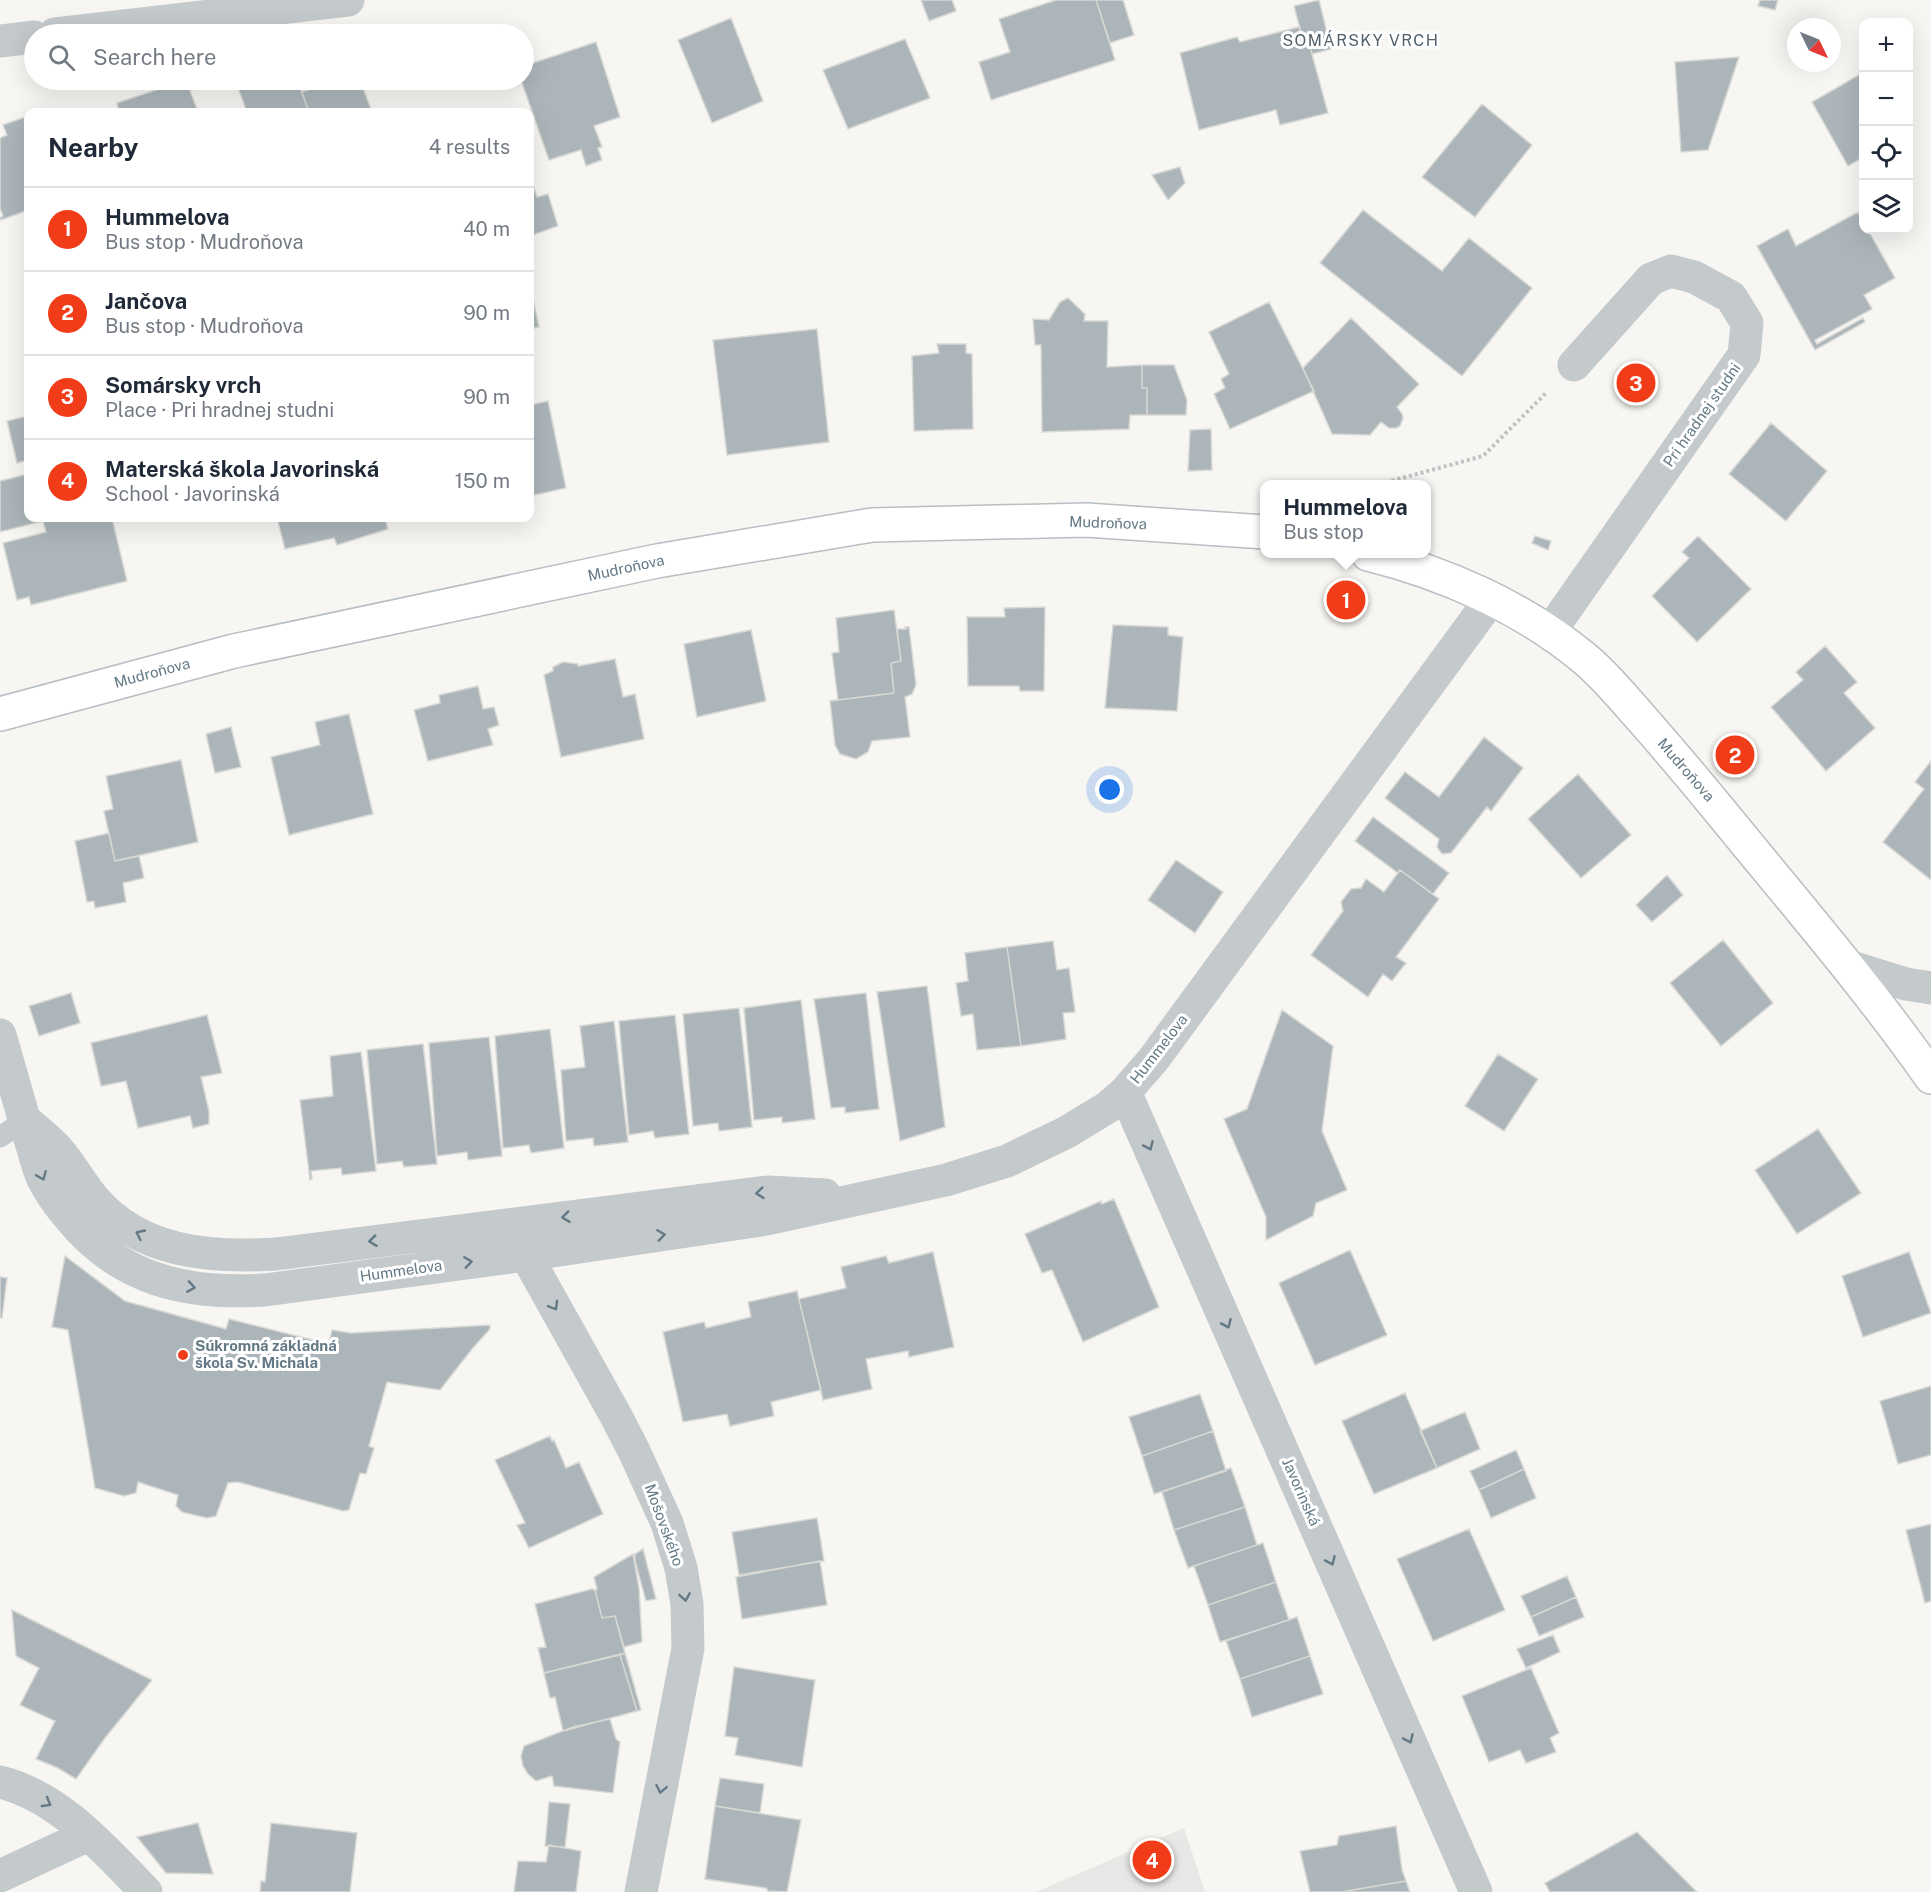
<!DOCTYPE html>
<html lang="en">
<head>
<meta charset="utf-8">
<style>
  :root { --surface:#fff; --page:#f6f6f7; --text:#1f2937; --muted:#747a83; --line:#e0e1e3; --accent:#f03c19 }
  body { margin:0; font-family:"Public Sans",sans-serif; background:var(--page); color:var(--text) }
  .controls { position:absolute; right:18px; top:18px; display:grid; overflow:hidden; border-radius:12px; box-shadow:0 6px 24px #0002 }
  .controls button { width:54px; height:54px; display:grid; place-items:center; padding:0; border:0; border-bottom:2px solid var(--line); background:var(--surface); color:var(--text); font:30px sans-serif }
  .compass { position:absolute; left:1787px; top:18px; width:54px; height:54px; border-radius:50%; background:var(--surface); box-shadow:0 6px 24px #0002; rotate:133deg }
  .you { position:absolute; left:1110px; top:790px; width:21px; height:21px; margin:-15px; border:4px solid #fff; border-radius:50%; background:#1a73e8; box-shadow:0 0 0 9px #1a73e833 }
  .badge { display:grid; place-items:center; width:39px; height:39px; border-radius:50%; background:var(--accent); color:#fff; font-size:20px; font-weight:700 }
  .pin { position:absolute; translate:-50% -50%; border:3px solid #fff; box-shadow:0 2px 6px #0006 }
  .popup { position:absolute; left:1260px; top:480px; width:171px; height:78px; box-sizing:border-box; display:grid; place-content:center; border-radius:12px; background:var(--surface); filter:drop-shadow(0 2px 4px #0005); font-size:20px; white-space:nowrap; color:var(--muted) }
  .popup b { font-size:22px; color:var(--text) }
  .popup::after { content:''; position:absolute; left:50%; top:100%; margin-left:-12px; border:12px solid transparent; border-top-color:var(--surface) }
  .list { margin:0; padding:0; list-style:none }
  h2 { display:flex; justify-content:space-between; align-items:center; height:78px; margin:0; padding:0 24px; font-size:26px }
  h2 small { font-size:20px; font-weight:400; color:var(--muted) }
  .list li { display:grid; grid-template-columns:39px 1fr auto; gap:18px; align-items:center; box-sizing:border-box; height:84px; padding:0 24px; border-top:2px solid var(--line) }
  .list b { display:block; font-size:22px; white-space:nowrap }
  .list p { margin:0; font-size:20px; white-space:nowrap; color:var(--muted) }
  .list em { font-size:20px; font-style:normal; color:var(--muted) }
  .icon { flex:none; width:33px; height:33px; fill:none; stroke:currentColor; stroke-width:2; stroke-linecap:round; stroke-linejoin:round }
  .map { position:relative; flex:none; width:1931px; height:1892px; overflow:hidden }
  .search { position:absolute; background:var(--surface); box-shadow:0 6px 24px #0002; left:24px; top:24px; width:510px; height:66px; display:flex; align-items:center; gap:15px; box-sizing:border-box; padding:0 21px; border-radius:33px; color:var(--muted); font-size:22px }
  .panel { position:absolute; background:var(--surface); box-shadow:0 6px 24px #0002; left:24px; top:108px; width:510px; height:414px; border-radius:12px }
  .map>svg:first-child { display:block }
  .built { fill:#e7e8e6 }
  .building { fill:#acb6ba; stroke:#d8d8d5; stroke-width:1.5 }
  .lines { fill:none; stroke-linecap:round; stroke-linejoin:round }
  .secondary-casing { stroke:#b8bec2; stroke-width:36 }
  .path { stroke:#bfc2c4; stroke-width:4; stroke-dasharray:3 3; stroke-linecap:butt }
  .lane { stroke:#c4c9cb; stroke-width:21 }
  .street { stroke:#c4c9cb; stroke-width:33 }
  .secondary { stroke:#fff; stroke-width:33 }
  .oneway { stroke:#637986 }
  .poi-dot { fill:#f03c19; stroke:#fff; stroke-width:2 }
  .labels { text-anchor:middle; stroke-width:6; stroke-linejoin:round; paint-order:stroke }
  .street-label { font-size:15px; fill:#637986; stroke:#fff }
  .poi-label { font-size:15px; font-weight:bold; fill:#637986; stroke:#fff; text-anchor:start }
  .neighbourhood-label { font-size:16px; letter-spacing:1.5px; fill:#52616b; stroke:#fff }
</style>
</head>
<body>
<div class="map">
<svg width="1931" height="1892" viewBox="0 0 1931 1892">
  <rect width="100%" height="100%" fill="#f7f6f3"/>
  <!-- built -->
  <path class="built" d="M1184 1828 1205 1892H1036Z"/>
  <!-- building -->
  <path class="building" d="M921 0H952L956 11 929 21Z
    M1056 0H1096L1115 60 991 100 979 62 1010 52 999 19Z
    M1096 0H1123L1134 35 1110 43Z
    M1319 0 1331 49 1312 54 1309 43 1304 44 1294 6Z
    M1760 0H1778L1775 10 1758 6Z
    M731 18 763 101 712 123 678 40Z
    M1299 27 1304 44 1309 43 1328 113 1280 125 1276 110 1199 130 1180 53 1237 37 1240 42Z
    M905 39 930 98 848 129 823 70Z
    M596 42 620 117 594 126 602 147 598 148 602 160 586 166 581 150 549 160 521 80H524V66Z
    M1739 57 1708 150 1681 152 1675 62Z
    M1864 72V157L1848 166 1812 102Z
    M186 80 198 112H119L117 103Z
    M235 80H297L309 112H247Z
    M336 80H360L372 112H309L302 92Z
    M1482 104 1532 145 1475 217 1422 177Z
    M28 116V210L1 220 0 218 3 216 0 208V138L7 135 3 125Z
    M1180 167 1185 183 1168 200 1152 175Z
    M530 175 537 197 548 194 558 226 530 236Z
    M1363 210 1442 271 1469 238 1532 288 1462 376 1320 263Z
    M1858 212 1864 222V230H1868L1895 278 1864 295 1872 309 1815 340 1817 344 1863 318 1865 322 1815 350 1757 246 1788 229 1796 246Z
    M530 290H531L539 327 530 329Z
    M1068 298 1085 314 1084 321H1108L1107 367 1142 365V388H1147V415H1130L1129 429 1042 432 1041 345H1035L1033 319 1049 320 1060 302Z
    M1269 302 1314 391 1230 429 1214 394 1225 388 1221 379 1229 374 1209 332Z
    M1351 318 1419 384 1397 407 1402 414 1403 418 1400 426 1396 428H1389L1381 422 1370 435 1332 434 1303 368Z
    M817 329 829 442 727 455 713 340Z
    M937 344H966V353L972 354 973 429 914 431 912 356 939 353Z
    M1142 365H1174L1187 400 1186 415H1147V388H1142Z
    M548 401 566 488 530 496V405Z
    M28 416V462V460L17 463 7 421Z
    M1771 423 1827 471 1786 521 1729 474Z
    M1211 429 1212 470 1188 471 1190 430Z
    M28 474V518H112L127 581 31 605 29 597 17 600 3 543 46 532 43 521 0 532V481Z
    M277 518H385L388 529 337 545 334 538 285 549Z
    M1535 536 1551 541 1548 550 1532 543Z
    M1698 536 1751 589 1697 642 1652 596 1689 558 1682 552Z
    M1045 607 1044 691H1020L1019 686H968L967 617H1005L1004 608Z
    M894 610 901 661 891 663 894 693 838 700 832 653 839 652 836 618Z
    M1113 625 1168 627V635L1183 637 1177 711 1105 708Z
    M905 627H909L916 685 912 694 905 697 910 737 872 741 868 752 856 759 840 754 835 745 830 701 894 693 891 663 901 661 897 629H906Z
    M751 630 766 701 697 717 684 644Z
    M1825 646 1857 682 1844 693 1875 728 1826 771 1771 707 1803 680 1796 672Z
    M615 659 623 697 635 694 644 739 561 757 544 675 553 671V667L563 662 578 664V666Z
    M478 686 483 709 494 707 499 725 488 729 493 745 428 761 414 710 440 703 439 695Z
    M349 714 373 814 289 835 271 757 320 745 315 722Z
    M231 727 241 767 215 773 206 734Z
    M1484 737 1523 768 1491 811 1487 807 1451 853 1442 854 1437 847 1439 839 1385 798 1405 772 1439 797Z
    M181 760 198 842 115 861 104 811 113 809 106 776Z
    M1931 761V880L1883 842 1924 789 1915 782Z
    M1578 774 1631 835 1581 878 1528 819Z
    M1373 817 1449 873 1433 894 1400 870 1398 873 1355 841Z
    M109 833 115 861 139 856 144 878 123 883 126 902 95 908 94 901 87 902 75 841Z
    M1176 860 1223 892 1195 933 1148 900Z
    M1400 870 1439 899 1396 957 1406 963 1392 981 1383 974 1368 997 1311 955 1343 911 1341 902 1351 889 1361 888 1366 879 1384 892Z
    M1667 875 1683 895 1652 922 1636 905Z
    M1723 940 1773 1003 1721 1046 1670 983Z
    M1053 941 1057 970 1069 968 1075 1012 1063 1013 1066 1039 1021 1046 1007 947Z
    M1007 947 1021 1046 977 1050 973 1014 961 1016 956 983 968 981 965 953Z
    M927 986 945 1127 900 1141 877 992Z
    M71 993 80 1023 39 1036 29 1006Z
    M866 993 879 1109 845 1113V1107L831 1108 814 999Z
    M801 1000 815 1119 782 1123V1117L754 1120 744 1008Z
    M739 1008 752 1127 719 1131 718 1123 693 1126 683 1014Z
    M1282 1010 1333 1046 1322 1131 1347 1190 1316 1203 1313 1216 1266 1240V1217L1224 1119 1247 1109Z
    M207 1015 222 1073 201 1077 209 1111V1124L193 1128 190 1116 138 1128 126 1081 101 1086 91 1043Z
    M675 1015 689 1134 655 1138 653 1131 629 1135 619 1021Z
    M614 1021 628 1142 594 1146 593 1138 566 1141 561 1070 585 1067 580 1026Z
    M550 1029 564 1148 531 1153 529 1145 503 1148 495 1036Z
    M489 1037 502 1156 468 1160 467 1152 437 1156 429 1043Z
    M423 1044 437 1164 404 1167 402 1161 377 1164 367 1050Z
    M361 1052 376 1171 342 1175 341 1168 311 1171 312 1179 310 1180 300 1100 333 1096 330 1056Z
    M1498 1054 1538 1079 1504 1131 1465 1106Z
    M1818 1129 1861 1193 1797 1234 1755 1170Z
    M1114 1199 1159 1307 1083 1342 1052 1270 1042 1273 1025 1234 1101 1201 1102 1204Z
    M1350 1250 1387 1335 1315 1365 1279 1283Z
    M933 1252 954 1347 909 1357 908 1351 866 1359 872 1389 823 1400 799 1299 846 1288 841 1267 886 1256 889 1263Z
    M1909 1252 1931 1313 1863 1337 1842 1276Z
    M65 1256 125 1301 226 1329 229 1319 329 1344 332 1330 351 1333 490 1325V1329L472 1349 440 1390 387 1382 369 1446 374 1448 366 1474 360 1473 349 1510 343 1511 238 1482 228 1483 216 1516 207 1518 182 1512 176 1506 178 1495 138 1482 136 1493 124 1496 95 1488 68 1330 52 1327Z
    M0 1277 7 1278 2 1318H0Z
    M797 1291 821 1390 771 1402 774 1416 730 1426 727 1414 683 1422 663 1332 704 1322 706 1328 751 1317 748 1302Z
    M1931 1386V1455L1898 1464 1880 1401Z
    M1405 1393 1437 1468 1374 1494 1342 1421Z
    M1200 1394 1213 1431 1142 1456 1129 1417Z
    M1465 1412 1480 1449 1437 1468 1420 1431Z
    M1213 1431 1226 1471 1154 1494 1142 1456Z
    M550 1436 552 1441 554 1440 566 1468 579 1462 603 1514 529 1548 517 1525 525 1523 495 1460Z
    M1516 1450 1524 1469 1479 1490 1470 1471Z
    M1231 1468 1245 1507 1174 1530 1162 1492Z
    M1524 1469 1536 1498 1491 1518 1479 1490Z
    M1245 1507 1257 1545 1188 1568 1174 1530Z
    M817 1518 824 1561 739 1575 732 1532Z
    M1931 1524V1601L1925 1603 1906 1530Z
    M1469 1529 1505 1610 1433 1641 1397 1559Z
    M1263 1543 1276 1582 1208 1605 1194 1566Z
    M643 1549 656 1599 646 1601 635 1561V1554Z
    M633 1554 639 1588 642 1642 624 1647 615 1616 602 1618 595 1590 597 1589 594 1577Z
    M820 1561 827 1605 742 1619 736 1577Z
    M1567 1576 1576 1597 1531 1617 1521 1596Z
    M1276 1582 1289 1620 1220 1642 1208 1605Z
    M592 1589 595 1590 602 1618 615 1616 625 1653 544 1673 538 1648 546 1647 535 1604Z
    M1576 1597 1584 1617 1539 1636 1531 1617Z
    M12 1610 152 1680 105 1738 76 1779 58 1768 36 1759 55 1721 20 1705 39 1668 16 1656Z
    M1297 1617 1310 1656 1240 1679 1226 1641Z
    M1553 1635 1560 1652 1526 1668 1517 1649Z
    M625 1653 641 1710 637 1711 620 1655Z
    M620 1655 637 1711 563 1731 555 1697 550 1698 544 1673Z
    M1310 1656 1323 1694 1252 1717 1240 1679Z
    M734 1667 815 1680 802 1767 735 1755 738 1738 725 1736Z
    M1531 1668 1559 1733 1550 1738 1556 1752 1526 1763 1520 1750 1489 1762 1462 1696Z
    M610 1719 616 1739 620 1742 613 1793 554 1786 552 1776 536 1781 528 1774 523 1766 521 1756 524 1746 573 1727Z
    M720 1778 764 1784 760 1813 715 1806Z
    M549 1802 570 1804 565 1847 545 1846Z
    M715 1806 801 1820 787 1892 768 1891 766 1888 705 1879Z
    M198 1823 213 1874 166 1873 137 1837Z
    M271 1823 357 1833 350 1892H260L261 1881 265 1882Z
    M1396 1826 1402 1870 1406 1881 1341 1892H1310L1300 1851 1337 1845 1339 1836Z
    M1637 1832 1697 1892H1550L1545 1883Z
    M549 1845 581 1851 576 1892H514L518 1861 546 1862Z
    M1406 1881 1410 1892H1341Z"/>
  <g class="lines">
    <defs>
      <path id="secondary" d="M1368 554C1445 573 1522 607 1584 658 1606 676 1624 699 1643 720 1671 752 1698 784 1725 817 1795 903 1868 987 1931 1077
        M0 714 234 651 657 561 872 525 1086 520 1265 532"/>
    </defs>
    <!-- secondary casing -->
    <use href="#secondary" class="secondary-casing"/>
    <!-- path -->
    <path class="path" d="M1380 484 1483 456 1546 393"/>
    <!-- lane -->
    <path class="lane" d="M0 1137 25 1120"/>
    <!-- street -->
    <path class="street" d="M55 34 348 0
      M0 41 34 37
      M1549 633 1744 355 1747 323 1731 297 1694 277 1671 271 1651 279 1574 365
      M1848 966 1906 984 1931 988
      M0 1035C10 1069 19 1102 29 1136 34 1150 37 1166 43 1179 50 1193 59 1205 69 1217 120 1280 186 1295 265 1290L526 1255 767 1219 946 1180 1007 1161 1067 1132 1108 1107 1125 1092 1153 1060 1491 599
      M1125 1092 1476 1892
      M25 1120C36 1130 49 1139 59 1151 72 1166 81 1184 94 1199 140 1253 210 1258 276 1254L768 1192 825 1195
      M526 1255 616 1416 634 1451 667 1523 681 1568 687 1604 688 1648 641 1892
      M0 1782C60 1797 104 1849 146 1892
      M0 1876 88 1835"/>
    <!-- secondary -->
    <use href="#secondary" class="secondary"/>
  </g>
  <!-- one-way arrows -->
  <defs><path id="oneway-chevron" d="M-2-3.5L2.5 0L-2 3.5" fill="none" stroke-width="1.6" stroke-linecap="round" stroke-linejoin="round" transform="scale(1.5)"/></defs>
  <g class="oneway">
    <use href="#oneway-chevron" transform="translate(1149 1146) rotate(66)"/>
    <use href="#oneway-chevron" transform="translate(42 1176) rotate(67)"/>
    <use href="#oneway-chevron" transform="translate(760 1193) rotate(174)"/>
    <use href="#oneway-chevron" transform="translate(566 1217) rotate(173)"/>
    <use href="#oneway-chevron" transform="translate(140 1234) rotate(-155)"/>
    <use href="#oneway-chevron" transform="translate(661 1235) rotate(-8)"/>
    <use href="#oneway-chevron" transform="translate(373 1241) rotate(173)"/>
    <use href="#oneway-chevron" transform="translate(468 1262) rotate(-8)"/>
    <use href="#oneway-chevron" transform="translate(191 1287) rotate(9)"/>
    <use href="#oneway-chevron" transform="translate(554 1306) rotate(60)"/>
    <use href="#oneway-chevron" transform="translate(1227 1324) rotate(66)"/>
    <use href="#oneway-chevron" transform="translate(1331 1561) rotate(66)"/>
    <use href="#oneway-chevron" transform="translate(685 1597) rotate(81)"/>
    <use href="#oneway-chevron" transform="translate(1409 1739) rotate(66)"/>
    <use href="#oneway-chevron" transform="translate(661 1789) rotate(101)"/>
    <use href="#oneway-chevron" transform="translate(47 1803) rotate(30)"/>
  </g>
  <!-- markers -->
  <circle class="poi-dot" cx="183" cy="1355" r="6"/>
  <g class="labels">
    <!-- street labels -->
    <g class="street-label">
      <text transform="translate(1702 415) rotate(-55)" y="5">Pri hradnej studni</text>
      <text transform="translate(1108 523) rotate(2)" y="5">Mudroňova</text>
      <text transform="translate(626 568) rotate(-12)" y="5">Mudroňova</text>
      <text transform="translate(152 673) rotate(-15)" y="5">Mudroňova</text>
      <text transform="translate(1686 770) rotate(49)" y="5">Mudroňova</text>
      <text transform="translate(1159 1049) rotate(-52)" y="5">Hummelova</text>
      <text transform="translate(401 1271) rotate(-8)" y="5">Hummelova</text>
      <text transform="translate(1301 1492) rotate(66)" y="5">Javorinská</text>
      <text transform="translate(664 1525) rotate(70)" y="5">Mošovského</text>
    </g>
    <!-- poi labels -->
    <g class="poi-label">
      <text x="195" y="1351">Súkromná základná<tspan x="195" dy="17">škola Sv. Michala</tspan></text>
    </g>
    <!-- neighbourhood labels -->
    <g class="neighbourhood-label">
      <text x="1361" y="46">SOMÁRSKY VRCH</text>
    </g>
  </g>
</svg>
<div class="controls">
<button>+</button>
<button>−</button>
<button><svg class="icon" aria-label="locate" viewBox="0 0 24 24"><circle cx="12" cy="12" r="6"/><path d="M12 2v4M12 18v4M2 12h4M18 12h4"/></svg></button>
<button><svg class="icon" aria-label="layers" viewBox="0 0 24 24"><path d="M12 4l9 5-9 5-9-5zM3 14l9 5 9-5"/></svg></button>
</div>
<svg class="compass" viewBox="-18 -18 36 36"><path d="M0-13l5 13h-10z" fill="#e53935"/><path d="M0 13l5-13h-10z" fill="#747a83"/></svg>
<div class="you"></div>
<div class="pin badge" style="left:1346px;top:600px">1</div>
<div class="popup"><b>Hummelova</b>Bus stop</div>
<div class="pin badge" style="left:1735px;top:755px">2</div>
<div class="pin badge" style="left:1636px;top:383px">3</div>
<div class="pin badge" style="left:1152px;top:1860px">4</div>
<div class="search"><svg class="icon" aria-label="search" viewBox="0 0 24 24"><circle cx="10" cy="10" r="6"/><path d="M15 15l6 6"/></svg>Search here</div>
<section class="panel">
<h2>Nearby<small>4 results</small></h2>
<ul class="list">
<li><span class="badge">1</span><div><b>Hummelova</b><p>Bus stop · Mudroňova</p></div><em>40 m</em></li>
<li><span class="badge">2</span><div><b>Jančova</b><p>Bus stop · Mudroňova</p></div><em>90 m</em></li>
<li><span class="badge">3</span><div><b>Somársky vrch</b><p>Place · Pri hradnej studni</p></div><em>90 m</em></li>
<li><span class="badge">4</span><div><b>Materská škola Javorinská</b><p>School · Javorinská</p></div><em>150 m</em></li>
</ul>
</section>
</div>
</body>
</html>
